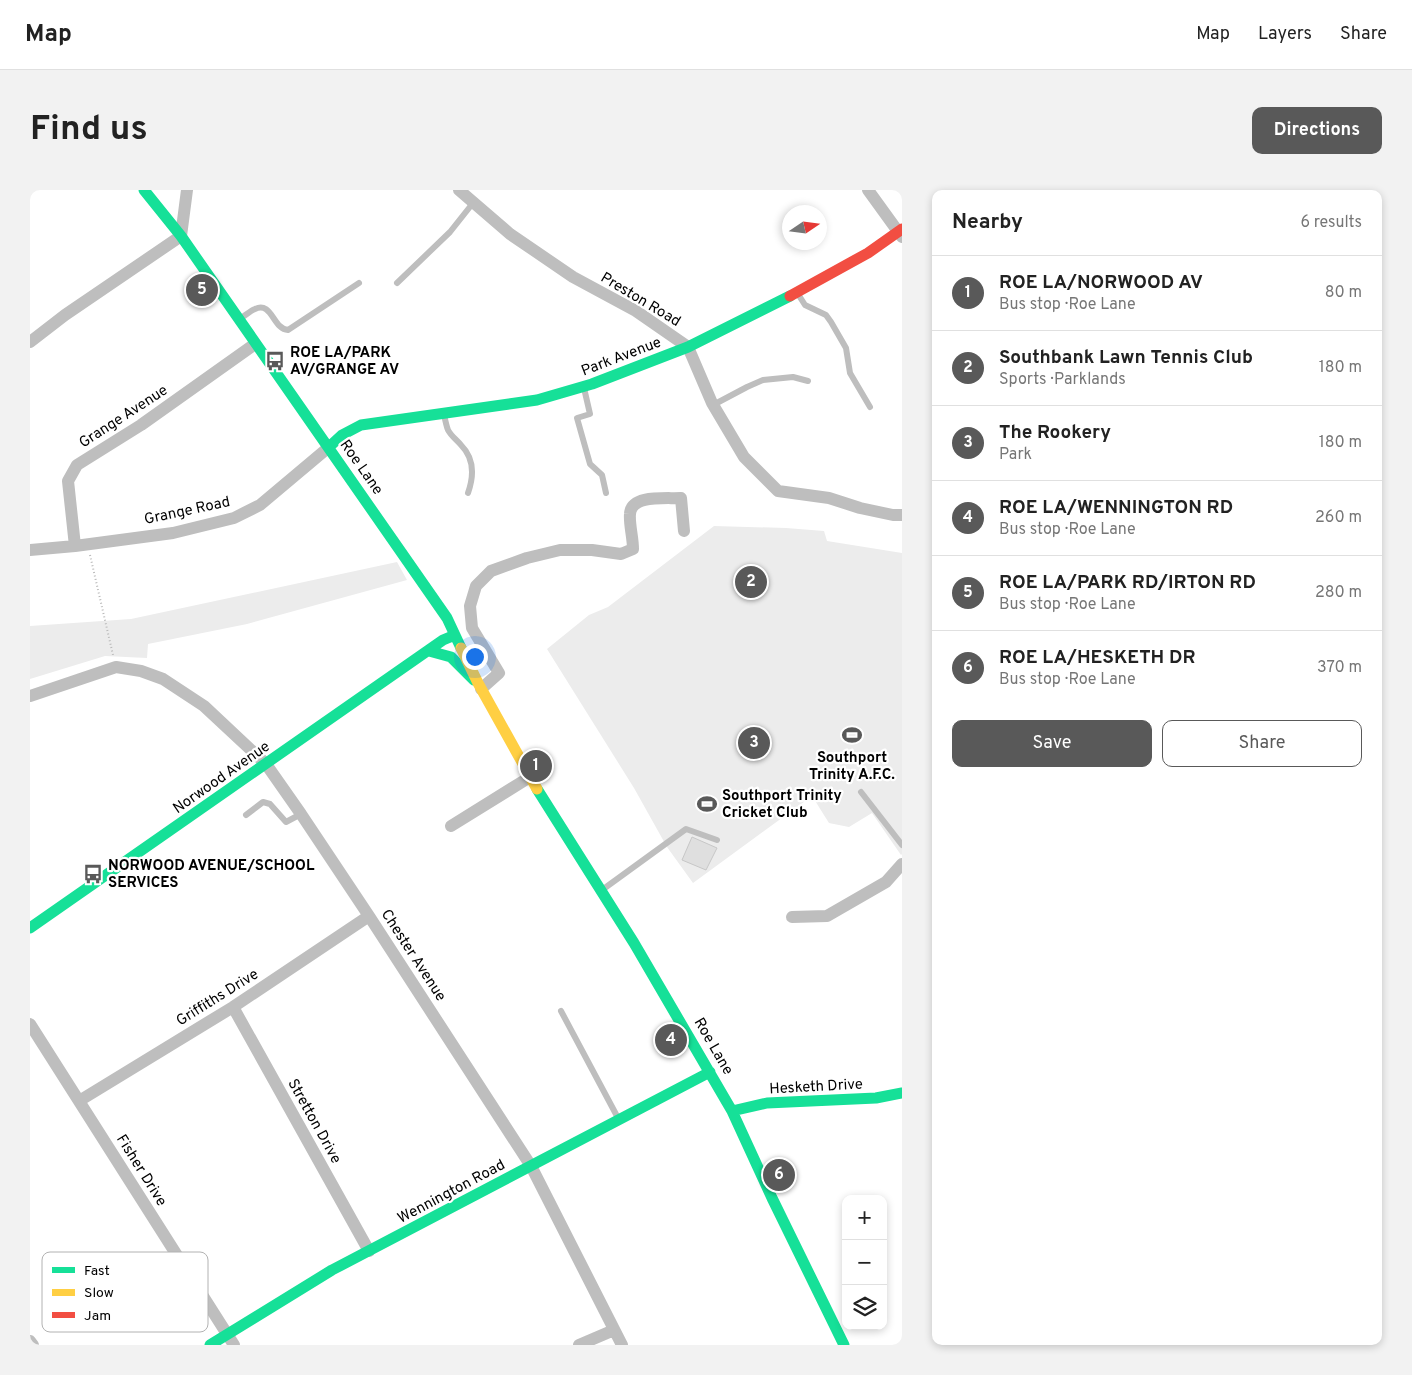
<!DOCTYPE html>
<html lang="en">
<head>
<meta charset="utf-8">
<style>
  :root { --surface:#fff; --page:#f2f2f2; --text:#222; --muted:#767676; --line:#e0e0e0; --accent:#595959 }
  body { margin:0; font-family:Overpass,sans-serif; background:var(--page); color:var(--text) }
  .controls { position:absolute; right:15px; bottom:15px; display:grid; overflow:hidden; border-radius:10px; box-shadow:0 2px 8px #0003 }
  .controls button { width:45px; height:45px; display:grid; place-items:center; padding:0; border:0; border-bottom:1px solid var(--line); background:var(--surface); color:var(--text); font:25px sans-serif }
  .compass { position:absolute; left:752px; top:15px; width:45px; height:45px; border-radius:50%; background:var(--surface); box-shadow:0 2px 8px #0003; rotate:77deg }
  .you { position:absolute; left:444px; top:466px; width:18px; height:18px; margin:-12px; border:4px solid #fff; border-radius:50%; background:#1a73e8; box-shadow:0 0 0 8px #1a73e833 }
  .badge { display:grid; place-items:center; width:32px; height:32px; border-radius:50%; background:var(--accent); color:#fff; font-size:16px; font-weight:700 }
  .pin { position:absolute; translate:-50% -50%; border:2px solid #fff; box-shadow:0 1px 5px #0006 }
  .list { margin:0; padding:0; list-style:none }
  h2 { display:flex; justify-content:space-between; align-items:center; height:65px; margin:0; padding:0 20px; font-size:21px }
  h2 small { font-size:16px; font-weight:400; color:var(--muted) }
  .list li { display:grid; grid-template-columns:32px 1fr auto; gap:15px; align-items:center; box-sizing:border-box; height:75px; padding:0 20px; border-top:1px solid var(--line) }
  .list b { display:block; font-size:19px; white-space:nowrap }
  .list p { margin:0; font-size:16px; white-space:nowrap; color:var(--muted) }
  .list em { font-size:16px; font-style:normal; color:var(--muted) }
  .actions { display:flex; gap:10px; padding:15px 20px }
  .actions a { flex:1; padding:11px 0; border:1px solid var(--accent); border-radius:10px; text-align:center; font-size:18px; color:var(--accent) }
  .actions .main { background:var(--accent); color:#fff }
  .icon { flex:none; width:28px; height:28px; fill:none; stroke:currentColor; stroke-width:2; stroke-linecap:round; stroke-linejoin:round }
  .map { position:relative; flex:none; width:872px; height:1155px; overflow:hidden; border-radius:10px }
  header { display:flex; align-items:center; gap:30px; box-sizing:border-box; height:70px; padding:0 25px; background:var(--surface); border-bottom:1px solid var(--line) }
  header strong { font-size:24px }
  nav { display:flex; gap:28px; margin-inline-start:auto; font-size:18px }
  .intro { display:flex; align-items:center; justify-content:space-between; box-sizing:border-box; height:120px; padding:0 30px }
  h1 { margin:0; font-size:35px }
  .button { padding:12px 22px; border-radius:10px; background:var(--accent); color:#fff; font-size:18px; font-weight:700 }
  main { display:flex; gap:30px; padding:0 30px }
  aside { flex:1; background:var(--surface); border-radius:10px; box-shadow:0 2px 8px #0003 }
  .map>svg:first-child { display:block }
  .green { fill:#ececec }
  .building { fill:#dfdfdf; stroke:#c7c7c7 }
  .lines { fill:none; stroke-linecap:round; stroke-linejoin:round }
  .path { stroke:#b9b9b9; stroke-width:2; stroke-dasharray:1 2.5; stroke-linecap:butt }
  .lane { stroke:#bebebe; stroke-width:6 }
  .street { stroke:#bebebe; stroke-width:12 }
  .fast { stroke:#16e098; stroke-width:11 }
  .slow { stroke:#ffcf43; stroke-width:11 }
  .jam { stroke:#f24e42; stroke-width:11 }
  .labels { text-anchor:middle; stroke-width:4.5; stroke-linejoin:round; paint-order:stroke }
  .street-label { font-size:15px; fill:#000; stroke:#fff }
  .poi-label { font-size:15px; font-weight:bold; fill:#000; stroke:#fff; text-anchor:start }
  .key { fill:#fff; stroke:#b2b2b2; stroke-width:1 }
  .key-label { font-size:14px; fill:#000 }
</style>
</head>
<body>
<header>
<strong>Map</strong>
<nav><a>Map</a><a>Layers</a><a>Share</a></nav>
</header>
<div class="intro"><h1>Find us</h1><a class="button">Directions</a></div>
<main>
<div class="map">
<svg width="872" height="1155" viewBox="0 0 872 1155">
  <rect width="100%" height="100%" fill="#fff"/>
  <!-- green -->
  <path class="green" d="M684 336 756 338 794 341 797 351 872 363V664L871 665 842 623 819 637 799 633 782 606 663 693 637 657 604 598 517 459 559 425 578 417Z
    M367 372 377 390 217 434 118 454 117 468 75 466 0 489V436L101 429Z"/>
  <!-- building -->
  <path class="building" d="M662 647 687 658 676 680 652 670Z"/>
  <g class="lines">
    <!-- path -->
    <path class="path" d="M60 365 83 465"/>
    <!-- lane -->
    <path class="lane" d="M367 93 420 42 443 13
      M768 104 775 115 796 125 801 132 816 158 820 183 840 217
      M211 128C216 125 220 121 225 119 242 111 243 139 258 140L329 93
      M554 198 560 224 547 228 560 274 572 285 576 303
      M683 215 717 197 733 190 763 187 778 191
      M414 224C415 229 416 235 418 240 421 246 427 250 431 255 444 268 444 286 438 303
      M831 602 872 655
      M216 625 233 612 240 614 256 632 271 624
      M572 700 656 639 687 650
      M531 821 588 928"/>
    <!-- street -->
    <path class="street" d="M429 0 480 44 543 87 606 121 658 157 682 213 714 267 748 301 799 308 830 318 863 325H872
      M838 0 872 47
      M0 152 35 125 151 46 157 0
      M45 356 38 291 47 275 111 235 225 154
      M0 360 45 356 143 343 204 328 230 315 299 257
      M451 499 469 483 442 438 440 416 446 396 461 381 497 368 530 360H562L591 364 603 359C603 347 599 334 600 324 601 304 637 309 651 308L654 341
      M0 506 86 477 111 481 133 489 174 516 236 574 271 624 339 726 501 976 592 1155
      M421 636 500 587
      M762 727 797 726 856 692 872 674
      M203 817 339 1061
      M0 834 204 1155
      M49 911 203 817 339 726
      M0 1151 3 1155
      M549 1155 584 1140"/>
    <!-- fast -->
    <path class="fast" d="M114 0 151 46 417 428 431 458
      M299 257 312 245 331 235 507 210 562 194 658 157 760 106
      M399 461 421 467 444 490
      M507 599 604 753 702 921 742 1008 814 1155
      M0 738 413 450 425 445
      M702 921 737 913 846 908 872 903
      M180 1155 302 1080 680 882"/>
    <!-- slow -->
    <path class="slow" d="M431 458 448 493 507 599"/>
    <!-- jam -->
    <path class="jam" d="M760 106 838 63 872 39"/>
  </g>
  <!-- icons -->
  <defs>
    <symbol id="bus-bare" viewBox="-9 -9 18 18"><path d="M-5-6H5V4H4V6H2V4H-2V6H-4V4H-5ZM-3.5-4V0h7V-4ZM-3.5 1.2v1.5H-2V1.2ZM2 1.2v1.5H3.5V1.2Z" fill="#595959" stroke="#fff" stroke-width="2.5" paint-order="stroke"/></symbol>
    <symbol id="stadium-bare" viewBox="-9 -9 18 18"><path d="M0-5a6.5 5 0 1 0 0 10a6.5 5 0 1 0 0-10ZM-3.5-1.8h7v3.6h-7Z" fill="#595959" stroke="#fff" stroke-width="2.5" paint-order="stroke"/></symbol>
  </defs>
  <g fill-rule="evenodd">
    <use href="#bus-bare" x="231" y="157" width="28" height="28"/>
    <use href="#stadium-bare" x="808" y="531" width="28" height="28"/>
    <use href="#stadium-bare" x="663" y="600" width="28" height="28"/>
    <use href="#bus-bare" x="49" y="670" width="28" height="28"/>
  </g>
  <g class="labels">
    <!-- street labels -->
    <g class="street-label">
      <text transform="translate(611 109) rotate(31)" y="5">Preston Road</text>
      <text transform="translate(591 166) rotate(-21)" y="5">Park Avenue</text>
      <text transform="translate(93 226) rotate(-33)" y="5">Grange Avenue</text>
      <text transform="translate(332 277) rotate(55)" y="5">Roe Lane</text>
      <text transform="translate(157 320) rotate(-12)" y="5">Grange Road</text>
      <text transform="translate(191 587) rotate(-35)" y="5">Norwood Avenue</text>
      <text transform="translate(384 765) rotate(57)" y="5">Chester Avenue</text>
      <text transform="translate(187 807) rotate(-32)" y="5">Griffiths Drive</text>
      <text transform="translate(684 856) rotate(60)" y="5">Roe Lane</text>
      <text transform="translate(786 896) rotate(-3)" y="5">Hesketh Drive</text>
      <text transform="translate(285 931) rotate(61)" y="5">Stretton Drive</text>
      <text transform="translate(112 980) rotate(58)" y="5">Fisher Drive</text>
      <text transform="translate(421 1001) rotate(-28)" y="5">Wennington Road</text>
    </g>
    <!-- poi labels -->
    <g class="poi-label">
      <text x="260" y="167">ROE LA/PARK<tspan x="260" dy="17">AV/GRANGE AV</tspan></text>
      <text x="822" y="572" text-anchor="middle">Southport<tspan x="822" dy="17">Trinity A.F.C.</tspan></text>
      <text x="692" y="610">Southport Trinity<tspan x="692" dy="17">Cricket Club</tspan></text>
      <text x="78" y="680">NORWOOD AVENUE/SCHOOL<tspan x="78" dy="17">SERVICES</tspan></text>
    </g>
  </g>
  <!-- legend -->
  <rect x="12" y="1062" width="166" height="80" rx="8" class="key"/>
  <rect x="22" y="1077" width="23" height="6" fill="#16e098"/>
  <rect x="22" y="1099" width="23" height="7" fill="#ffcf43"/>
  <rect x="22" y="1122" width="23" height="6" fill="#f24e42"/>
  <g class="key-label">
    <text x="54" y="1085">Fast</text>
    <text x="54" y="1107">Slow</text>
    <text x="54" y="1130">Jam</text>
  </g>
</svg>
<div class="controls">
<button>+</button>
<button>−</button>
<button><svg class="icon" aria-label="layers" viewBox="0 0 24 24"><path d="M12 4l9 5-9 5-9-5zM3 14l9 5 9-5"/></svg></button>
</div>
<svg class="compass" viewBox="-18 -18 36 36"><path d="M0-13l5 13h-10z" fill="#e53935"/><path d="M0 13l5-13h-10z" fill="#767676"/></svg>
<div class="you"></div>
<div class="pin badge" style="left:506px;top:576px">1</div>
<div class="pin badge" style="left:721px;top:392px">2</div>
<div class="pin badge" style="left:724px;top:553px">3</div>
<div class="pin badge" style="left:641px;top:850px">4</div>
<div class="pin badge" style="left:172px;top:100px">5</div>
<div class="pin badge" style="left:749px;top:985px">6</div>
</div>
<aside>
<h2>Nearby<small>6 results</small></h2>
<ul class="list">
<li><span class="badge">1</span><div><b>ROE LA/NORWOOD AV</b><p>Bus stop · Roe Lane</p></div><em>80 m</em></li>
<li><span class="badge">2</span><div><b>Southbank Lawn Tennis Club</b><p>Sports · Parklands</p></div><em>180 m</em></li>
<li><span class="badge">3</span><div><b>The Rookery</b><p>Park</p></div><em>180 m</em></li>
<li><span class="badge">4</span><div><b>ROE LA/WENNINGTON RD</b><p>Bus stop · Roe Lane</p></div><em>260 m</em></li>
<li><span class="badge">5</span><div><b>ROE LA/PARK RD/IRTON RD</b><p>Bus stop · Roe Lane</p></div><em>280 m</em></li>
<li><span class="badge">6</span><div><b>ROE LA/HESKETH DR</b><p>Bus stop · Roe Lane</p></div><em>370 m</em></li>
</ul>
<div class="actions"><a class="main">Save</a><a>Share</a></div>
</aside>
</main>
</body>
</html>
